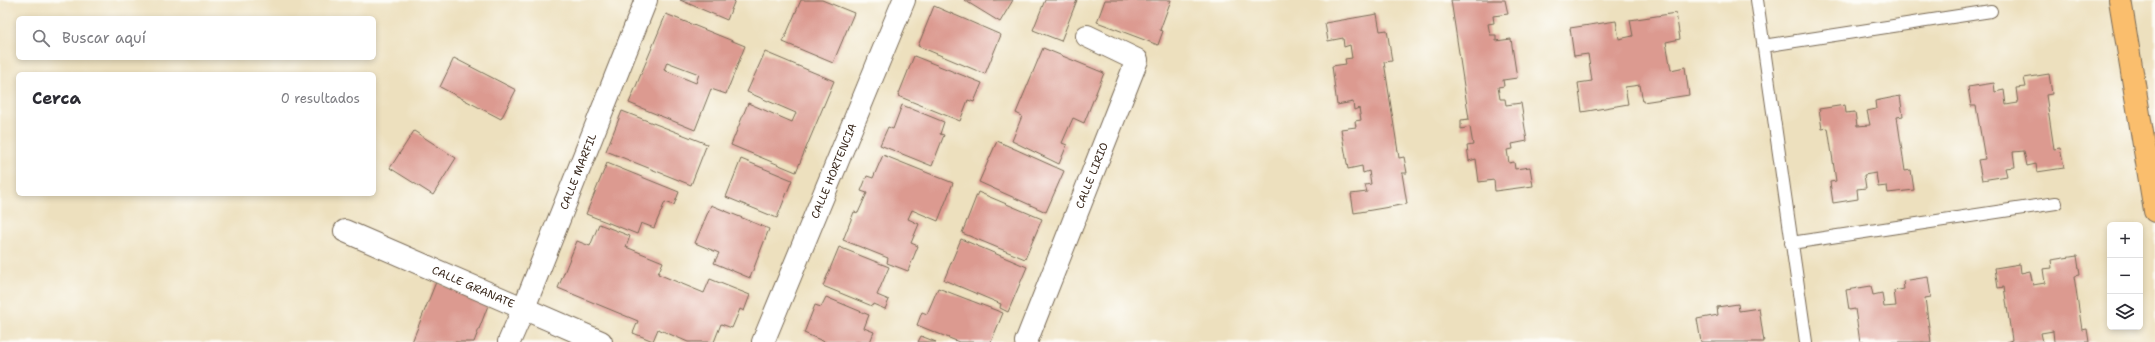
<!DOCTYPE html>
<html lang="es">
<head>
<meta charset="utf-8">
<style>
  :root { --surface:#fff; --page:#f2f2f3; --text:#2b2b33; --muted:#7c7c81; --line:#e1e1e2 }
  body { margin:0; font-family:"Shantell Sans",sans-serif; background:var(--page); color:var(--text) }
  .controls { position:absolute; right:12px; bottom:12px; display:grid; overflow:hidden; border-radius:6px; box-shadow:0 2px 6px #0003 }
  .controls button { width:36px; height:36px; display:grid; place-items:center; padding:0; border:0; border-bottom:1px solid var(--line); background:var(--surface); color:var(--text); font:20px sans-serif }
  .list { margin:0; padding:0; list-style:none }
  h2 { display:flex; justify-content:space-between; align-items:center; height:52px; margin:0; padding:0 16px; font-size:17px }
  h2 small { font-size:13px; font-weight:400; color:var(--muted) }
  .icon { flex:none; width:22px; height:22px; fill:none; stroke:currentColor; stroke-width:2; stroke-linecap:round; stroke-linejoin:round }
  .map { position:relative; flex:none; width:2155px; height:342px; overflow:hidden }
  .search { position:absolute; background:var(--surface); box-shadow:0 2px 6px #0003; left:16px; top:16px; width:360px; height:44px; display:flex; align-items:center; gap:10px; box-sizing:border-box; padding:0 14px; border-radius:6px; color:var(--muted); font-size:15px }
  .panel { position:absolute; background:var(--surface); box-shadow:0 2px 6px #0003; left:16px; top:72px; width:360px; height:124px; border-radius:6px }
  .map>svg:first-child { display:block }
  .building { fill:#dc9a90; fill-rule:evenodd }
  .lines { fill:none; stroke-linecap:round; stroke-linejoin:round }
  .lane-casing { stroke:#796a56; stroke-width:14 }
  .street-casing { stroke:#796a56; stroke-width:24 }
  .primary-casing { stroke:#796a56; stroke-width:24 }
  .lane { stroke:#fff; stroke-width:12 }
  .street { stroke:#fff; stroke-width:22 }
  .primary { stroke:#fabe6d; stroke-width:22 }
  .labels { text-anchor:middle; stroke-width:3.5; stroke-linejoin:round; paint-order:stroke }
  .street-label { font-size:11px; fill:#3b2a1e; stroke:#fdfcf7 }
</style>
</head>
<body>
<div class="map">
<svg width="2155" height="342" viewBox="0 0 2155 342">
  <rect width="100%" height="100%" fill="#fdfcf7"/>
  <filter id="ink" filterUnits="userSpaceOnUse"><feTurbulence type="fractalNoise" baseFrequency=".025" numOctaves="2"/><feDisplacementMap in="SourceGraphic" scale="8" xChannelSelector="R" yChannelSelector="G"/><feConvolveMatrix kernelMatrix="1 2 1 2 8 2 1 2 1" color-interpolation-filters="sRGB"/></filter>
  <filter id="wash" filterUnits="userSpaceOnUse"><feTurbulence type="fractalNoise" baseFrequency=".012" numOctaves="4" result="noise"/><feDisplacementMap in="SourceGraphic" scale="16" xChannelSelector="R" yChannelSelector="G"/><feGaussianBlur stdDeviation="0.9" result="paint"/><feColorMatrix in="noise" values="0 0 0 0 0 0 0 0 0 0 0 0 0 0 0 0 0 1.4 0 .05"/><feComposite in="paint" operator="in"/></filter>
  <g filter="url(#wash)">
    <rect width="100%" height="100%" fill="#ede0be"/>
    <g id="blocks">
      <!-- building -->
      <path class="building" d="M680 0H735L727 20Z
        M801 0H822L854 13 833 63 783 42Z
        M964 0H1013L1000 22Z
        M1045 0H1077L1061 41 1033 30Z
        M1105 0H1171L1160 30 1163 31 1158 45 1097 22Z
        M1451 0H1505L1508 14 1493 16 1494 23 1488 24 1490 35H1496V41L1511 39 1517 78 1503 80 1504 86 1498 87 1500 99H1505L1506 105 1521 103 1527 141 1512 144 1513 149 1507 150 1509 163 1514 162 1515 169 1530 167 1533 186 1495 191 1494 180 1479 182 1476 159 1469 161 1467 146 1473 145 1470 127 1461 129V120L1469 119Z
        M934 6 1001 35 985 74 918 46Z
        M1676 13 1680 39 1666 42 1671 70 1685 67 1689 95 1643 102 1640 85 1625 87 1628 104 1582 112 1578 83 1592 81 1588 54 1574 56 1570 28 1616 21 1619 39 1633 36 1630 20Z
        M666 14 745 46 726 94 711 89 695 130 629 103ZM667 62 699 74 696 83 664 70Z
        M1377 14 1380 31 1387 30 1392 61 1384 62 1399 158 1404 157 1407 173H1402L1407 204 1354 213 1351 194 1367 192 1365 185 1371 184 1369 171 1363 173 1362 166 1348 169 1341 129 1356 127 1355 121 1361 120 1359 108 1354 110 1353 102 1337 105 1332 66 1346 64 1345 59 1352 58 1350 45 1344 47 1343 38 1328 41 1325 23Z
        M1043 48 1104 73 1084 123 1073 118 1062 143 1067 145 1059 164 1012 141 1022 116 1016 113Z
        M765 52 834 81 796 172 731 145 748 103 792 122 796 113 747 92Z
        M914 56 982 83 974 102 968 100 960 121 898 96Z
        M454 58 516 90 501 119 440 87Z
        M2049 74 2052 94 2046 95 2054 149 2060 148 2064 168 2037 172 2036 164 2027 166 2024 151 2013 152 2015 167 2005 168 2007 176 1982 180 1978 160 1985 159 1976 106H1971L1968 87 1994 83 1995 92 2004 90 2006 105 2018 103 2016 88 2026 87 2024 78Z
        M1900 96 1903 116 1897 117 1905 171 1911 170 1914 190 1888 193 1887 186 1878 187 1876 173 1864 175 1866 188 1857 189 1858 199 1833 203 1830 182 1836 181 1828 128 1822 129 1819 109 1845 105 1846 113 1855 112 1857 126 1870 125 1867 111 1876 109 1875 101Z
        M902 105 944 122 940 134 944 135 932 166 880 145 888 127 893 129Z
        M622 111 707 144 691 185 606 151Z
        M414 131 456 158 433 195 390 168Z
        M997 141 1064 171 1046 212 979 182Z
        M883 155 953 183 938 221 912 210 908 219 919 224 911 243 918 246 908 271 887 263 888 258 843 240 854 212 858 213 867 193 861 191 867 176 873 178Z
        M741 159 792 180 777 218 726 197Z
        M607 163 679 192 674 205 665 202 654 228 641 223 637 234 586 214Z
        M978 192 1042 219 1025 259 962 233Z
        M711 205 769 229 750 278 714 263 719 253 695 243Z
        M599 224 630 236 626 247 663 262 658 274 704 293 710 279 750 295 744 311 740 309 732 328 721 324 714 342H688L658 329 653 341 633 333 638 321 558 288 577 241 590 246Z
        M961 239 1027 267 1008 312 1000 308 1001 304 944 280Z
        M839 247 889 267 877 295 889 300 885 309 873 304 872 306 823 286Z
        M2077 256 2080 275 2074 276 2082 330 2087 329 2089 342H2054L2053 331 2041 333 2043 342H2006L2012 340 2004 287 1998 288 1995 268 2020 264 2021 273 2030 271 2033 285 2045 283 2043 269 2052 268 2051 260Z
        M1928 277 1931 297 1925 298 1931 342H1860L1855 309 1849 310 1846 290 1871 286 1873 295 1882 293 1884 307 1896 306 1894 291 1904 289 1903 281Z
        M436 282 489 303 474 342H412Z
        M938 288 1003 313 991 342H959L917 325 922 312 927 314Z
        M826 297 869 315 864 328 874 332 870 342H825L804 333 815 305 821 307Z
        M1738 304 1739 311 1759 308 1764 342H1701L1697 319 1718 315 1717 307Z
        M921 336 936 342H918Z"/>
    </g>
  </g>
  <g filter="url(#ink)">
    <use href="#blocks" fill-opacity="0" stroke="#796a56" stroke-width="1"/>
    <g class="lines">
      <defs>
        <path id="lane" d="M1757 0 1806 342
          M1763 46 1991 11
          M1791 243 2056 203"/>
        <g id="street">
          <path id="s1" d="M345 231 601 342"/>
          <path id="s2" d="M509 342 523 310 646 0"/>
          <path id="s3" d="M763 342 904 0"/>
          <path id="s4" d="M1026 342 1137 60 1087 36"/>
        </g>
        <path id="primary" d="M2120 0 2155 211"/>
      </defs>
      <!-- lane casing -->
      <use href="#lane" class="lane-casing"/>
      <!-- street casing -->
      <use href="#street" class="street-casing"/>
      <!-- primary casing -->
      <use href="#primary" class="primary-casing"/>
      <!-- lane -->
      <use href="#lane" class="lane"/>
      <!-- street -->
      <use href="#street" class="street"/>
      <!-- primary -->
      <use href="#primary" class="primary"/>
    </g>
  </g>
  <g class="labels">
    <!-- street labels -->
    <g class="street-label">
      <text dy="4" stroke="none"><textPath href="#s2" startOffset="184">CALLE MARFIL</textPath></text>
      <text dy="4" stroke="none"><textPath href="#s3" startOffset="185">CALLE HORTENCIA</textPath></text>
      <text dy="4" stroke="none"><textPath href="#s4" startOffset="179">CALLE LIRIO</textPath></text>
      <text dy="4" stroke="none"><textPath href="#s1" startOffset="140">CALLE GRANATE</textPath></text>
    </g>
  </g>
</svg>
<div class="controls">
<button>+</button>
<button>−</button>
<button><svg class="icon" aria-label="layers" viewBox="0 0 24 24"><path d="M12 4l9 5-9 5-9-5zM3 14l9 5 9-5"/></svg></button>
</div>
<div class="search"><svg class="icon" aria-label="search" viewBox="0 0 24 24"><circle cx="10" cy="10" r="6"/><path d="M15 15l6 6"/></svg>Buscar aquí</div>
<section class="panel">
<h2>Cerca<small>0 resultados</small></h2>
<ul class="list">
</ul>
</section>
</div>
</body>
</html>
